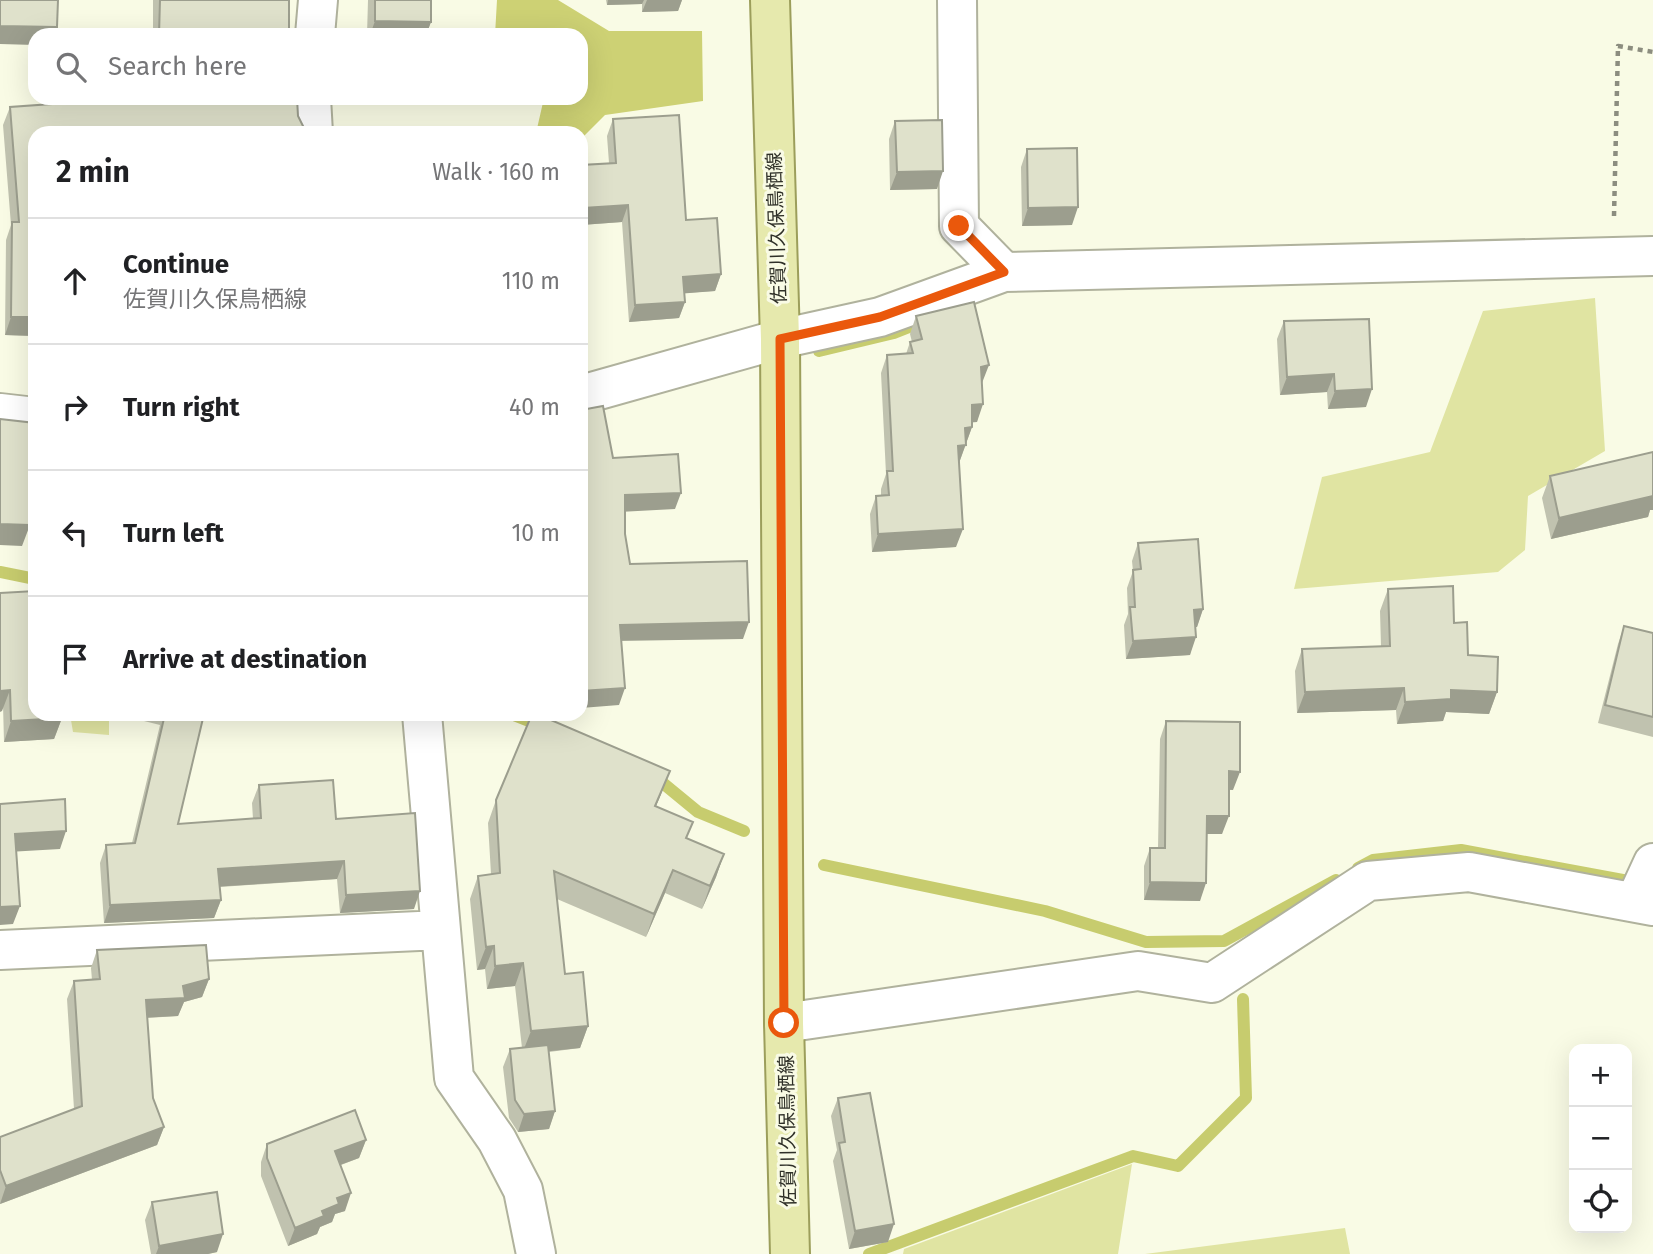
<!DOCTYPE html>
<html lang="en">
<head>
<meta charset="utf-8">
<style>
  :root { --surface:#fff; --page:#f6f6f6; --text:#202124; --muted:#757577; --line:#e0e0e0 }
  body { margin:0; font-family:"Fira Sans","Noto Sans JP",sans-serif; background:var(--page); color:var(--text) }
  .controls { position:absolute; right:21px; bottom:21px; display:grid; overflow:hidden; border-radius:14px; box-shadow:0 7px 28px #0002 }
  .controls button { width:63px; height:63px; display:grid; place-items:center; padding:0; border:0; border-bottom:2px solid var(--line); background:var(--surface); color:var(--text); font:35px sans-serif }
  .stop { position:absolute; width:21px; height:21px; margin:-16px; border:5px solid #ea580c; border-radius:50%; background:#fff }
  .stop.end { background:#ea580c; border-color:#fff; box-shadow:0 2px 7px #0008 }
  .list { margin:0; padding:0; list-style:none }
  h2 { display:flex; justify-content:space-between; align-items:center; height:91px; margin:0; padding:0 28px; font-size:30px }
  h2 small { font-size:23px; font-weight:400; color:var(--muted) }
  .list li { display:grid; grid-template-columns:46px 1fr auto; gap:21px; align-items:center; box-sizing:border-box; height:126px; padding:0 28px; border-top:2px solid var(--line) }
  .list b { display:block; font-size:26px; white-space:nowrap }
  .list p { margin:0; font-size:23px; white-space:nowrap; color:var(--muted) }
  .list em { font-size:23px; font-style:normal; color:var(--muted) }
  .icon { flex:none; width:38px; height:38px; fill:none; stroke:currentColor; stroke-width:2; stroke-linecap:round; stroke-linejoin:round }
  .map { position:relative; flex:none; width:1653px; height:1254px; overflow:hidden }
  .search { position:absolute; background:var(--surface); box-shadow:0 7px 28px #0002; left:28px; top:28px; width:560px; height:77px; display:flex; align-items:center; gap:18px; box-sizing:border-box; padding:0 24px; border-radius:21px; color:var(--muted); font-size:26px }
  .panel { position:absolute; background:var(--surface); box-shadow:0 7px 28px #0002; left:28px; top:126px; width:560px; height:595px; border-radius:21px }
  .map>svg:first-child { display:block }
  .green { fill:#e0e4a2 }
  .forest { fill:#cdd174 }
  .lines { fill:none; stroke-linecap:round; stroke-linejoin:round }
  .stream { stroke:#c7cc6e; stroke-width:12 }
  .street-casing { stroke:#b0b29d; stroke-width:42 }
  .primary-casing { stroke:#9c9e5b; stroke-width:42 }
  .path { stroke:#8c8d7f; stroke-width:4.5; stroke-dasharray:5 5; stroke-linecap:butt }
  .street { stroke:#fff; stroke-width:38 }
  .primary { stroke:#e6e9ad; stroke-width:38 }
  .wall { fill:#c0c2af }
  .shaded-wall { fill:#9c9e8e }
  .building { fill:#dfe1cb; stroke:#9c9e8e; stroke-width:2 }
  .route { stroke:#ea580c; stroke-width:9 }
  .labels { text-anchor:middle; stroke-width:6; stroke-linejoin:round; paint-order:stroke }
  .street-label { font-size:19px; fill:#2f3028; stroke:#f9fbe5 }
</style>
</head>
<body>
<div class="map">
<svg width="1653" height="1254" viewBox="0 0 1653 1254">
  <rect width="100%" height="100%" fill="#f9fbe5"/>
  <!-- green -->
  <path class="green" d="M1595 298 1605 451 1528 496 1525 550 1498 572 1294 589 1322 477 1430 452 1483 311Z
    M70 714H109V735L73 732Z
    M1132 1164 1118 1254H903L904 1249Z
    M1345 1228 1350 1254H1145Z"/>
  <!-- forest -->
  <path class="forest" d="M497 0H558L609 31H702L703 101 605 115 581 139V133H536L544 98H581V35H495Z"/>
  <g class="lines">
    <!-- stream -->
    <path class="stream" d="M819 351 894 333 927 320
      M0 572 35 579
      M511 714 544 727
      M653 775 698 812 744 831
      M824 865 1045 911 1146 942 1224 941 1336 880
      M1358 868 1373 860 1461 850 1639 883
      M869 1254 1133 1156 1178 1166 1246 1098 1243 999"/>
    <defs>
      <path id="street" d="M957 0 959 226 1004 272
        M315 35 318 0
        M311 98 313 133
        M581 395 780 339 880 317 1004 272 1653 256
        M0 413 35 417
        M422 714 454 1078 497 1140 523 1190 536 1254
        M1635 902 1653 863
        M0 950 441 930
        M784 1023 1138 971 1212 983 1368 881 1469 872 1653 906"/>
      <path id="primary" d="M770 0 780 339 784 1023 790 1254"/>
    </defs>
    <!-- street casing -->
    <use href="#street" class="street-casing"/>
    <!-- primary casing -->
    <use href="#primary" class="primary-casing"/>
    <!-- path -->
    <path class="path" d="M1614 216 1618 46 1653 52"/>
    <!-- street -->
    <use href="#street" class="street"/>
    <!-- primary -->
    <use href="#primary" class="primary"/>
  </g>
  <!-- wall -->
  <path class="wall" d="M153 0H289V35H153Z
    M368 0H431V22L426 35H367Z
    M606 0H682L678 11 642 12V4L607 5Z
    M104 98H297L298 116 35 133V336L5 335 6 240 11 225 3 125 10 107 103 100Z
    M613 119 686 220 721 274 715 291 684 293 685 302 679 318 629 322 622 222 581 225V165L609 163 607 136Z
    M895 121 937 189 890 190 889 139Z
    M1027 149 1072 225 1022 226 1021 167Z
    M916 316 982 383 977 422H972V427L959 463 956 547 872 552 870 514 876 496H881V489L886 474 881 373 887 355 906 354 910 342H912L910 334Z
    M1284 321 1366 407 1328 409 1327 392 1280 395 1277 339Z
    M1550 476 1650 510 1648 517 1551 539 1542 498Z
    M1138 543 1203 609 1197 627H1195L1190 655 1126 659 1124 625 1128 614 1127 588 1133 571 1132 561Z
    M1388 589 1454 623 1468 655 1497 692 1489 714 1446 712 1443 721 1397 724 1396 710 1297 713 1295 671 1302 649 1381 646 1380 611Z
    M0 593 35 714 62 718 54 739 4 742Z
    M1624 626 1653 633V737L1598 723 1618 644Z
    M146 714H204L178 824 253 819 252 803 259 785 336 819 414 909 340 913 337 879 220 887 221 900 214 918 104 923 100 863 106 845 132 843 160 725 144 721Z
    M1166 721 1233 790H1229L1222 834H1207L1200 901 1144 900V866L1150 848H1158L1160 739Z
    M661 794 656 806 687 839 724 854 716 877 702 909 665 893 646 937 557 899 565 974 588 1026 580 1048 549 1052 555 1111 549 1129 518 1132 509 1118 503 1067 510 1049 522 1048 515 986 487 989 485 969 477 970 470 899 478 876 491 874 488 823 496 800Z
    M97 950 209 979 202 997 184 1002 178 1016 147 1018 153 1098 164 1127 157 1145 0 1204V1137L74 1109 67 999 74 981 92 980 91 968Z
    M838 1098 888 1242 849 1249 833 1161 837 1150 831 1116Z
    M366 1140 359 1158 341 1165 345 1211 335 1214 332 1222 320 1227 317 1234 288 1246 261 1176V1162L267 1144Z
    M152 1202 217 1252 208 1254H151L145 1220Z"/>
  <!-- shaded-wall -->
  <path class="shaded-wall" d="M608 0H644L642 4 607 5Z
    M647 0H682L678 11 642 12Z
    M375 21 431 22 426 35H370Z
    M0 26 57 27 54 35H35V45L0 44Z
    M943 171 937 189 890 190 897 172Z
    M628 205 622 222 581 225V214L583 208Z
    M1078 207 1072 225 1022 226 1028 208Z
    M721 274 715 291 677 294 683 277Z
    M685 302 679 318 629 322 635 305Z
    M11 317H35V336L5 335Z
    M989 365 982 383 981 367Z
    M1334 374 1327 392 1280 395 1287 377Z
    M1372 389 1366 407 1328 409 1335 391Z
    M983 404 977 422 965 423 972 405Z
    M972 427 959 463 952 464 965 428Z
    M1653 491V510H1650L1648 517 1551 539 1559 518Z
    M681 493 675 509 619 512 625 495Z
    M31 496H35V518L24 517Z
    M0 524 30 525 22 546 0 545Z
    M963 529 956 547 872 552 878 534Z
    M1203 609 1197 627 1188 628 1194 610Z
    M749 622 743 639 614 641 620 625Z
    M1196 637 1190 655 1126 659 1133 641Z
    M625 688 619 705 581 708V691Z
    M1404 688 1396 710 1297 713 1305 692Z
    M10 690 2 711 0 712V691Z
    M1451 690 1497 692 1489 714 1446 712 1443 721 1397 724 1405 702Z
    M62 718 54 739 4 742 11 721Z
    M670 771 661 794 646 829 655 806Z
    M1229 771 1240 772 1233 790 1222 789Z
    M1207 816H1229L1222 834H1200Z
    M66 831 60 849 8 852 15 834Z
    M724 854 716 877 702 909 710 886Z
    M344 861 337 879 212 887 218 869Z
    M673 870 665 893 646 937 654 914Z
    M1150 882 1206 883 1200 901 1144 900Z
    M420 891 414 909 340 913 346 895Z
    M221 900 214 918 104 923 110 905Z
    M20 906 13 924 0 925V907Z
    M494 946 485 969 477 970 486 947Z
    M523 963 515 986 487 989 495 966Z
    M209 979 202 997 184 1002 178 1016 139 1018 146 1000 183 986Z
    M588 1026 580 1048 522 1054 531 1031Z
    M555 1111 549 1129 518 1132 524 1114Z
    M164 1127 157 1145 0 1204 6 1186Z
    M366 1140 359 1158 329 1169 335 1151Z
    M351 1193 345 1211 335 1214 332 1222 320 1227 317 1234 288 1246 295 1228 337 1198Z
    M894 1224 888 1242 849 1249 855 1231Z
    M223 1234 217 1252 208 1254H156L159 1246Z"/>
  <!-- building -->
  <path class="building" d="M0 0H58L57 27 0 26Z
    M160 0H289V35H159Z
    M375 0H431V22L375 21Z
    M108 98H297L298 116 305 130V133H35V317H11L12 222H19L10 107 108 100Z
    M679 115 686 220 717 218 721 274 683 277 685 302 635 305 628 205 583 208 581 165 616 163 613 119Z
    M942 120 943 171 897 172 895 121Z
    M1077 148 1078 207 1028 208 1027 149Z
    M974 302 989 365 981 367 983 404 972 405V427L965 428 966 445 958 446 963 529 878 534 876 496 889 495 887 471H893L887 355 913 353 910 342 922 339 916 316Z
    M1369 319 1372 389 1335 391 1334 374 1287 377 1284 321Z
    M603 406 613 458 678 454 681 493 625 495V534L630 564 747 561 749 622 620 625 625 688 581 691V410Z
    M0 419 35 423V496H31L30 525 0 524Z
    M1653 452V496L1559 518 1550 476Z
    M1198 539 1203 609 1194 610 1196 637 1133 641 1130 607H1135L1133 570 1141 569 1138 543Z
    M1453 586 1454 623 1467 622 1468 655 1498 657 1497 692 1451 690V699L1405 702 1404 688 1305 692 1302 649 1390 646 1388 589Z
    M35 591V714H62V718L11 721 10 690 0 691V593Z
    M1624 626 1653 633V717L1605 705Z
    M165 714H204L178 824 261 818 259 785 333 780 336 819 415 813 420 891 346 895 344 861 218 869 221 900 110 905 106 845 135 843Z
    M532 714H537L670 771 655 806 693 822 686 838 724 854 710 886 673 870 654 914 554 871 565 974 583 972 588 1026 531 1031 523 963 495 966 494 946 486 947 478 876 500 873 496 800Z
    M1166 721 1240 722V772L1229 771V816H1207L1206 883 1150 882V848H1165Z
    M65 799 66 831 15 834 20 906 0 907V804Z
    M206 945 209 979 183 986 185 998 146 1000 153 1098 164 1127 6 1186 0 1170V1137L82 1106 74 981 100 979 97 950Z
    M548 1045 555 1111 524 1114 515 1100 510 1049Z
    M870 1093 894 1224 855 1231 839 1143 845 1142 838 1098Z
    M355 1110 366 1140 335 1151 351 1193 337 1198 339 1204 322 1211 324 1216 295 1228 267 1158V1144Z
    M217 1192 223 1234 159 1246 152 1202Z"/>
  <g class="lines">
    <!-- route -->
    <path class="route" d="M784 1023 780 339 880 317 1004 272 959 226"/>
  </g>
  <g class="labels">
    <!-- street labels -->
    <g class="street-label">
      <text transform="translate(776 228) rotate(-92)" y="7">佐賀川久保鳥栖線</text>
      <text transform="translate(787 1131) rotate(-91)" y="7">佐賀川久保鳥栖線</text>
    </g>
  </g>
</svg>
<div class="controls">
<button>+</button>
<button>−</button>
<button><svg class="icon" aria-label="locate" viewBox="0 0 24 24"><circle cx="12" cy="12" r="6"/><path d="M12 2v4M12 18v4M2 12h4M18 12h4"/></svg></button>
</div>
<div class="stop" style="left:784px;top:1023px"></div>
<div class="stop end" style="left:959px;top:226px"></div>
<div class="search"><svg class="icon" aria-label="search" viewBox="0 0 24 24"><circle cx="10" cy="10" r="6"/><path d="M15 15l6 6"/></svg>Search here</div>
<section class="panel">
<h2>2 min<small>Walk · 160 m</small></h2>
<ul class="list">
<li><svg class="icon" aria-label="ahead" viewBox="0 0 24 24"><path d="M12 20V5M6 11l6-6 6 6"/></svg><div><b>Continue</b><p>佐賀川久保鳥栖線</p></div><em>110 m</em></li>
<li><svg class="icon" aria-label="right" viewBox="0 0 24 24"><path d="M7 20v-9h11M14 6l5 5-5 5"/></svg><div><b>Turn right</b></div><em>40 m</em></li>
<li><svg class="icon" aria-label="left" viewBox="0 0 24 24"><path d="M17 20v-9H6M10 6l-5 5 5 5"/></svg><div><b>Turn left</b></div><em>10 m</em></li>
<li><svg class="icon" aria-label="arrive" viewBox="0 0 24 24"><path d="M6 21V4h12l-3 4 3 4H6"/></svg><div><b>Arrive at destination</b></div></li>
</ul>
</section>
</div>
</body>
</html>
